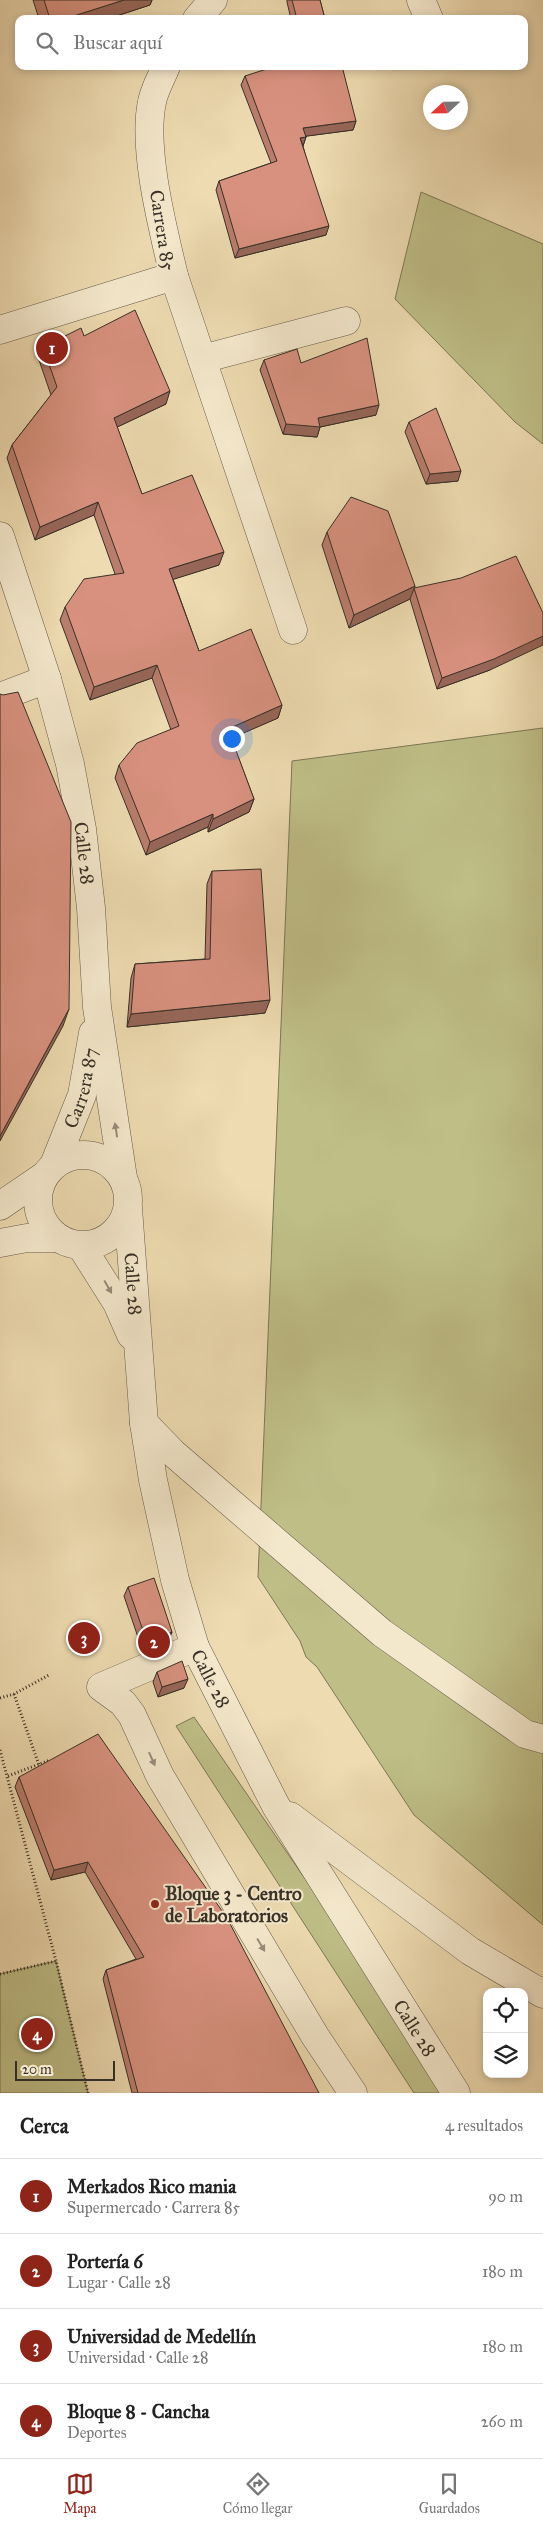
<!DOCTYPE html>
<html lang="es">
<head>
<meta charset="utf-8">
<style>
  :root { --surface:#fff; --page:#f6f6f6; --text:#222; --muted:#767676; --line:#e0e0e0; --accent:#8f2418 }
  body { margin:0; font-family:"IM FELL Great Primer",serif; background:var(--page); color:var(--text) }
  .controls { position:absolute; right:15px; bottom:15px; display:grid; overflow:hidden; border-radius:10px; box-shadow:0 2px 8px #0003 }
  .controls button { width:45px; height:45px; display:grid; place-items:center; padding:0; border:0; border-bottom:1px solid var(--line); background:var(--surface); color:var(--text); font:25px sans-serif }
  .compass { position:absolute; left:423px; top:85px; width:45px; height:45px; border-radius:50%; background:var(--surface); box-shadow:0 2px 8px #0003; rotate:248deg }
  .scale { position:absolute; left:15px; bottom:12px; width:100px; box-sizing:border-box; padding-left:5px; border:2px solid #383027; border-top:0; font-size:14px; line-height:18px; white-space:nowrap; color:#383027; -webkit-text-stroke:4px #f4e8cc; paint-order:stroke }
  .you { position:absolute; left:231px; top:738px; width:18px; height:18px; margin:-12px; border:4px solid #fff; border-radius:50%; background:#1a73e8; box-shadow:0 0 0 8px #1a73e833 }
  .badge { display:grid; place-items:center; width:32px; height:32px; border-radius:50%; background:var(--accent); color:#fff; font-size:16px; font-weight:700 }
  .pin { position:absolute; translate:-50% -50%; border:2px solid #fff; box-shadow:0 1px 5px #0006 }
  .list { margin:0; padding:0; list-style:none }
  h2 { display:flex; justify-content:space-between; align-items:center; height:65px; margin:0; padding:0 20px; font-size:21px }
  h2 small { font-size:16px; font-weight:400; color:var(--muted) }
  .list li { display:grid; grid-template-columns:32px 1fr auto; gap:15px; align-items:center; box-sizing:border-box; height:75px; padding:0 20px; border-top:1px solid var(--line) }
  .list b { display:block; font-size:19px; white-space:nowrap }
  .list p { margin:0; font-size:16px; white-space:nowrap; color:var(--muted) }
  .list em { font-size:16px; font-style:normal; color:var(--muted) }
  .icon { flex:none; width:28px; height:28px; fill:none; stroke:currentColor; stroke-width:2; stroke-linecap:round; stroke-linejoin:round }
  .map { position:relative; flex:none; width:543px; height:2093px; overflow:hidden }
  .search { position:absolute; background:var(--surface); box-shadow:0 2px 8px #0003; left:15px; right:15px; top:15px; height:55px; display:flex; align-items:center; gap:12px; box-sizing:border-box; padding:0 18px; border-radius:10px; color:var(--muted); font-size:19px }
  .sheet { height:365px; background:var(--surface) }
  nav { display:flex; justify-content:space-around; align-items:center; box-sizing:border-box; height:70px; border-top:1px solid var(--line); background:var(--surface); font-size:14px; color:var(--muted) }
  nav a { display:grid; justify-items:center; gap:2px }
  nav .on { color:var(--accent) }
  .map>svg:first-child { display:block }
  .green { fill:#bfbe87; stroke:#7c7757 }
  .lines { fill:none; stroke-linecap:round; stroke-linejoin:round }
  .minor-casing { stroke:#665b4a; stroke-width:29 }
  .path { stroke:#383027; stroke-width:3; stroke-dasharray:1 2.5; stroke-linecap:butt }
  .minor { stroke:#f4e8cc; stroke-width:28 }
  .wall { fill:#ba7d6d; stroke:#383027 }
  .shaded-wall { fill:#976659; stroke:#383027 }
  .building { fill:#d8917f; stroke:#383027 }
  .oneway { fill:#968c7a }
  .poi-dot { fill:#8f2418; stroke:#f4e8cc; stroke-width:2 }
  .labels { text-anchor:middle; stroke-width:4; stroke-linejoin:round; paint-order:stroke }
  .street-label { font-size:19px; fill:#383027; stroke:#f4e8cc }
  .poi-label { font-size:19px; font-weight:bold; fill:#383027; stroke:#f4e8cc; text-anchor:start }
</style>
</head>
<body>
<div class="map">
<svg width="543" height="2093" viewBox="0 0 543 2093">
  <rect width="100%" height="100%" fill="#eedbb1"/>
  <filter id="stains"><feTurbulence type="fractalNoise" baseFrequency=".004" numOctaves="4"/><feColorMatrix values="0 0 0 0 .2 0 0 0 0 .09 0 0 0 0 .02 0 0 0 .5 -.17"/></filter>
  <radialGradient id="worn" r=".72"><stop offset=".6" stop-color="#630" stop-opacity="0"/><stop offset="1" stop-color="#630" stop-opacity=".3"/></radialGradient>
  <!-- green -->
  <path class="green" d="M421 192 543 244V444L515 422 395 299Z
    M543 728V1925L414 1815 317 1667 306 1657 300 1641 258 1577 292 761Z
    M194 1717 452 2093H414L176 1726Z
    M56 1961 88 2093H0V1974Z"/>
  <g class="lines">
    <defs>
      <g id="minor">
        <path d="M421 0 429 19"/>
        <path d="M197 19 213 0"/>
        <path d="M174 276 293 630"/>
        <path d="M0 330 174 276C163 229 142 149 152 102 154 90 162 77 166 66"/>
        <path d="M202 359 346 321"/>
        <path id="s1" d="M0 536 47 679 70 764 82 829 91 908 97 1007 123 1178"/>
        <path d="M0 697 47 679"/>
        <circle cx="83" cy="1200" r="45"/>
        <path id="s2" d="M54 1165 82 1095 93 1033"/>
        <path d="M0 1206 44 1176"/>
        <path id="s3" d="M128 1208 144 1423 153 1480 175 1580 195 1647 276 1806 456 2093"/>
        <path d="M0 1243 27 1238H58"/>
        <path d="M81 1246 117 1303 131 1335"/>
        <path d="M144 1423 173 1453 382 1633 525 1734 543 1739"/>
        <path d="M195 1647 101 1687 123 1703 132 1715 160 1776 315 2036 353 2093"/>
        <path d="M290 1816 470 1951 543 1994"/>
      </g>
    </defs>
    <!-- minor casing -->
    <use href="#minor" class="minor-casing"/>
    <!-- path -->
    <path class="path" d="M14 1694 39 1765
      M0 1698 14 1694 49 1675
      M0 1750 56 1961
      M8 1776 50 1760
      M0 1974 56 1961 88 2093"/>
    <!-- minor -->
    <use href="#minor" class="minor"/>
  </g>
  <!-- wall -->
  <path class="wall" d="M33 0H152L150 5 107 19H39Z
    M287 0H320L325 19H291L287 2Z
    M245 76 356 121 353 130 306 136V137L303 146 326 235 235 258 216 190 219 181 271 163 241 85Z
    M84 336 166 404 117 427 142 494 219 565 173 579 199 651 282 705 278 718 231 738 254 799 249 812 208 832V827L146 855 115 778 119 765 171 730 152 678 90 700 60 620 65 607 115 574 94 515 35 540 7 458 12 445 51 395 39 360 43 347Z
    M264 360 301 363 376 415 320 427 317 437 283 434 260 370Z
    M409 422 458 481 426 484 405 432Z
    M327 532 415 586 414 588 490 670 437 689 410 599 349 628 322 545Z
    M212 871 265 1013 127 1027 131 978 135 964 205 959 207 884Z
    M128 1587 172 1632 168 1641 143 1652 124 1596Z
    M157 1672 184 1688 158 1697 153 1682Z
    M19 1777 319 2093H132L103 1979 106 1970 136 1959 85 1872 51 1880 15 1787Z"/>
  <!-- shaded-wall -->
  <path class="shaded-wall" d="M124 0H152L150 5 107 19H64Z
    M356 121 353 130 300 137 303 128Z
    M306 137 303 146 300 138Z
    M329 226 326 235 235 258 239 249Z
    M170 391 166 404 109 431 114 418Z
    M379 405 376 415 320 427 317 437 283 434 286 424 318 418Z
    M461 471 458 481 426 484 430 474Z
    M98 502 94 515 35 540 40 527Z
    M224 552 219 565 165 582 169 569Z
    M415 586 410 599 349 628 354 615Z
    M543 636V645L490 670 437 689 442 678Z
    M157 665 152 678 90 700 94 687Z
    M282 705 278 718 223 742 228 729Z
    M254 799 249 812 208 832 213 819Z
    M213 814 208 827 146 855 150 842Z
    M270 1000 265 1013 127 1027 131 1014Z
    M69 1009 63 1026 0 1141V1136Z
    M172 1632 168 1641 143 1652 147 1642Z
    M188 1679 184 1688 158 1697 162 1687Z
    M88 1862 85 1872 51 1880 54 1870Z"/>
  <!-- building -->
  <path class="building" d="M44 0H124L64 19H50Z
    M292 0H320L325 19H297Z
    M276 66H342L356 121 303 128 306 137 300 138 329 226 239 249 219 181 277 161 245 76Z
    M135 310 170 391 114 418 142 494 192 475 224 552 169 569 199 651 251 629 282 705 228 729 254 799 213 819V814L150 842 119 765 137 743 179 726 157 665 94 687 65 607 84 579 124 573 98 502 40 527 12 445 57 387 43 347 81 328 84 336Z
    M367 338 379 405 318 418 320 427 286 424 264 360 297 349 301 363Z
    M436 408 461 471 430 474 409 422Z
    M351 497 388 511 415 586 354 615 327 532Z
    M516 556 543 613V636L494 659 442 678 414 588 461 578Z
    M18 692 71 822 69 1009 0 1136V694L3 695Z
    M261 869 270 1000 131 1014 135 964 210 959 212 871Z
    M154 1578 172 1632 147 1642 128 1587Z
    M182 1661 188 1679 162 1687 157 1672Z
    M98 1734 227 1918 319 2093H138L106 1970 144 1957 88 1862 54 1870 19 1777Z"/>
  <!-- one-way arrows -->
  <defs><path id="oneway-solid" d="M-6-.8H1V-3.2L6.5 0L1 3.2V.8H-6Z" transform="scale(1.25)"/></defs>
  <g class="oneway">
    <use href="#oneway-solid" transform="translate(116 1130) rotate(-99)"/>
    <use href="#oneway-solid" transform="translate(108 1287) rotate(60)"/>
    <use href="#oneway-solid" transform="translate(152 1759) rotate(66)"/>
    <use href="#oneway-solid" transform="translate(261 1945) rotate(59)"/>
  </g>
  <!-- markers -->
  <circle class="poi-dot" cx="155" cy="1904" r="5"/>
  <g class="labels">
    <!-- street labels -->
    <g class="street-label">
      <text transform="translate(163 230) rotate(81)" y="7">Carrera 85</text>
      <text dy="7" stroke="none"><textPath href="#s1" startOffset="329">Calle 28</textPath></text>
      <text dy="7" stroke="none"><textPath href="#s2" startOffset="82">Carrera 87</textPath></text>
      <text dy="7" stroke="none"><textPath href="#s3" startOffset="76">Calle 28</textPath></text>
      <text dy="7" stroke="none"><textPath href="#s3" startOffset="481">Calle 28</textPath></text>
      <text dy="7" stroke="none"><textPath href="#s3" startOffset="886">Calle 28</textPath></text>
    </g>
    <!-- poi labels -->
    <g class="poi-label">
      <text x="165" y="1900">Bloque 3 - Centro<tspan x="165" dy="22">de Laboratorios</tspan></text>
    </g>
  </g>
  <rect width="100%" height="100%" filter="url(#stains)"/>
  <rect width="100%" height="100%" fill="url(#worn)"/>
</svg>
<div class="controls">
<button><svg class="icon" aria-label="locate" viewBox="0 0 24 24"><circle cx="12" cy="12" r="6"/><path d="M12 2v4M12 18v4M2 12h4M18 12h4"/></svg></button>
<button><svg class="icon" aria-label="layers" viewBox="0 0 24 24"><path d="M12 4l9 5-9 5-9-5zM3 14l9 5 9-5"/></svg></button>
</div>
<svg class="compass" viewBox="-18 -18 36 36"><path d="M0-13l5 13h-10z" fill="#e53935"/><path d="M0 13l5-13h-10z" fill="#767676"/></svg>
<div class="scale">20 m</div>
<div class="you"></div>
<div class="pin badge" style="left:52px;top:348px">1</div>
<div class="pin badge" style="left:154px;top:1642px">2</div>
<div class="pin badge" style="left:84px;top:1638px">3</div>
<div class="pin badge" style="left:37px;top:2034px">4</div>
<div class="search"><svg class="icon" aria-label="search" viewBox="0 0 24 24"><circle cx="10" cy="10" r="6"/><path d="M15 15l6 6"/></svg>Buscar aquí</div>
</div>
<section class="sheet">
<h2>Cerca<small>4 resultados</small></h2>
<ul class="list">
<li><span class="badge">1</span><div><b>Merkados Rico mania</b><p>Supermercado · Carrera 85</p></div><em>90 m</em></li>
<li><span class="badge">2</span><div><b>Portería 6</b><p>Lugar · Calle 28</p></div><em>180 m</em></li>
<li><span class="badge">3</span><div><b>Universidad de Medellín</b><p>Universidad · Calle 28</p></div><em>180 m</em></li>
<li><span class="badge">4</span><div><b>Bloque 8 - Cancha</b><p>Deportes</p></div><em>260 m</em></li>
</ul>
</section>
<nav>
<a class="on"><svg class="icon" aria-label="map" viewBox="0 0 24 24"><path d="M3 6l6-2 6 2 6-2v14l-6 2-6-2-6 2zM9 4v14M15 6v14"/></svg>Mapa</a>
<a><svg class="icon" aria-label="directions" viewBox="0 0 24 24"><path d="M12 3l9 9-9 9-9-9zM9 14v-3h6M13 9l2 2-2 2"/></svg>Cómo llegar</a>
<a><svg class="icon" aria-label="saved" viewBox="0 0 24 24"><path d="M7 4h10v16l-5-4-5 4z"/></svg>Guardados</a>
</nav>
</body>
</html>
